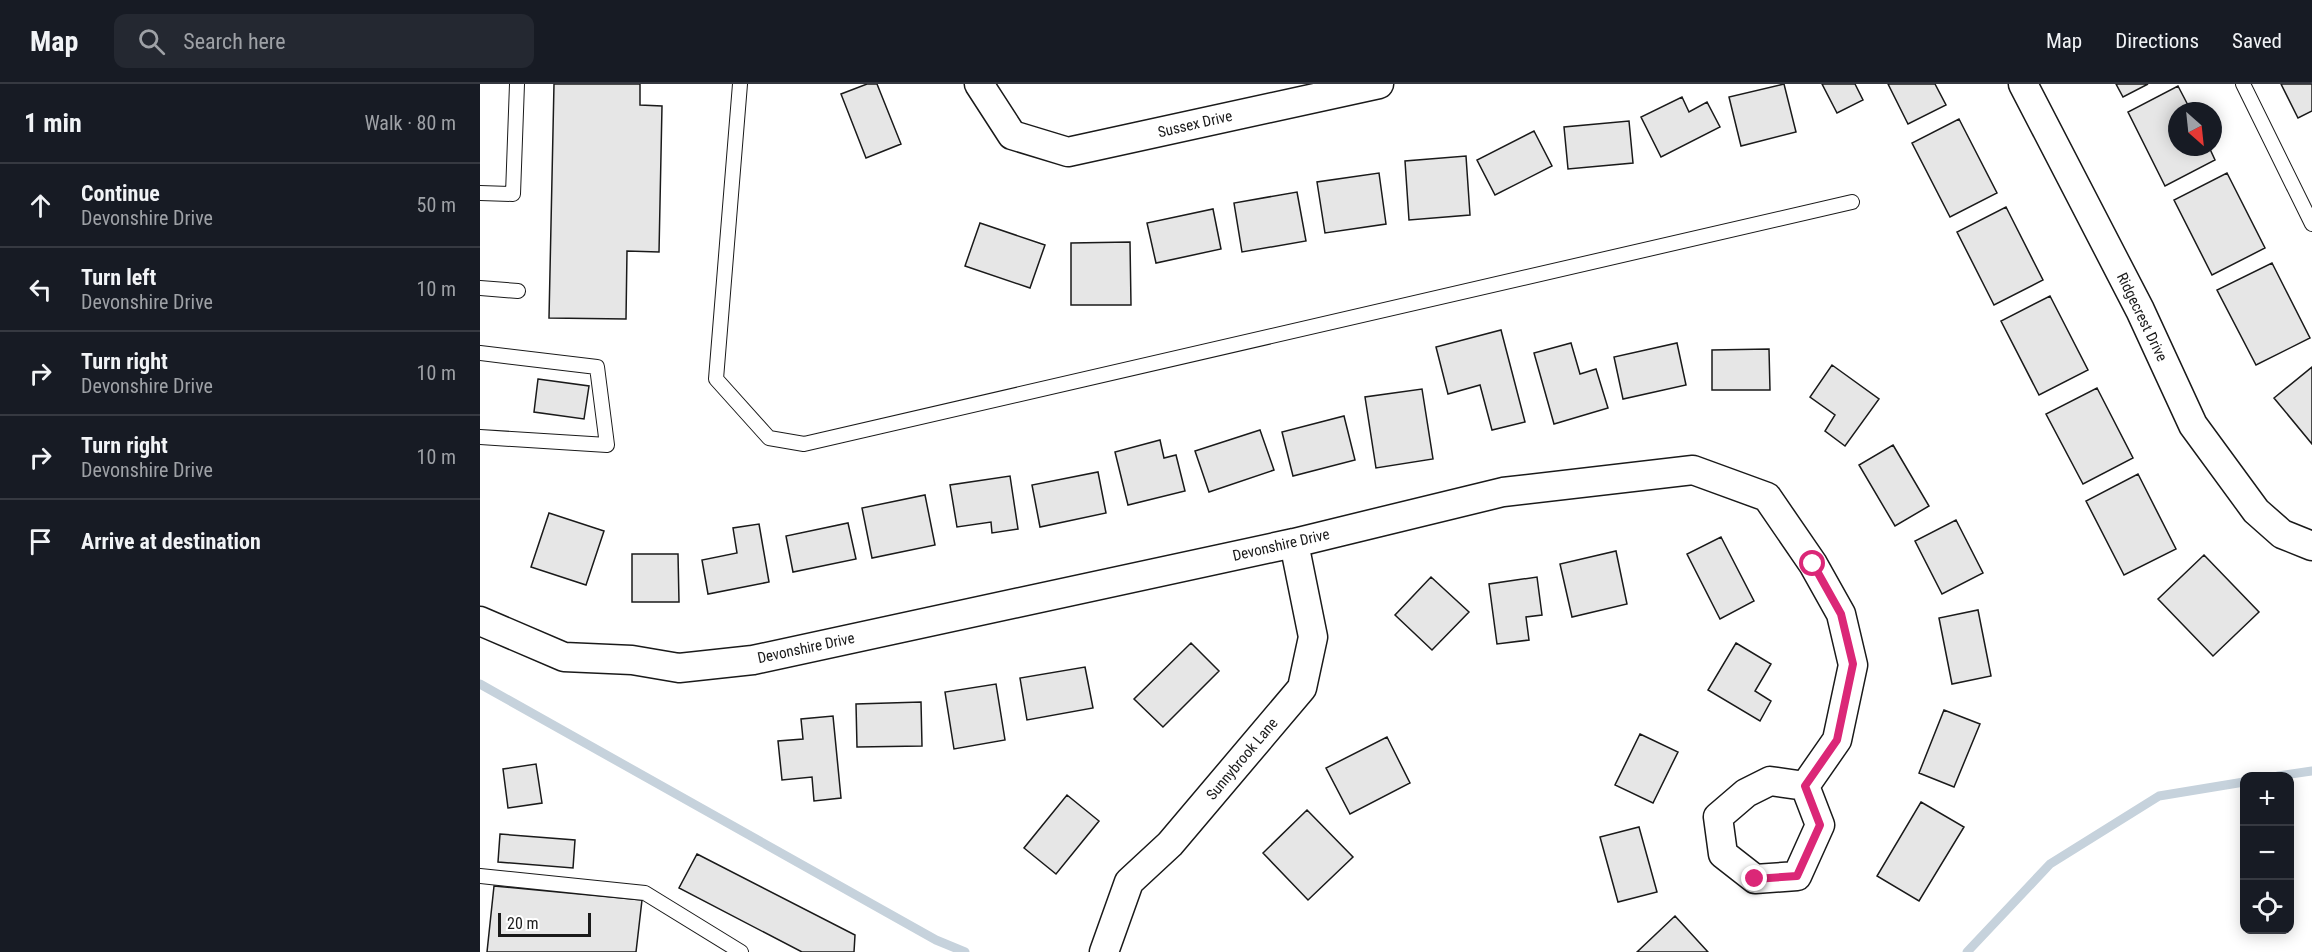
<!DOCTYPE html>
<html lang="en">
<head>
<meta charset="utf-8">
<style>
  :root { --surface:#171b24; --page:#242831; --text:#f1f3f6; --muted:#9ea1a6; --line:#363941 }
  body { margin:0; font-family:"Roboto Condensed",sans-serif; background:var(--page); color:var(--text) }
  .controls { position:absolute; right:18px; bottom:18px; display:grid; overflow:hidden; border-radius:12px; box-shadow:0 3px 15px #0003 }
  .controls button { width:54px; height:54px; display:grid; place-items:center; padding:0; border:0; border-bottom:2px solid var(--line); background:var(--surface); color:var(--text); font:30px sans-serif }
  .compass { position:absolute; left:1688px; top:18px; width:54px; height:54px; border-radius:50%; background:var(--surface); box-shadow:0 3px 15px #0003; rotate:153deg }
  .scale { position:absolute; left:18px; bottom:15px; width:93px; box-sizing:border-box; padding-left:6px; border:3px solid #1a1a1a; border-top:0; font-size:16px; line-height:21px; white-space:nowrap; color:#1a1a1a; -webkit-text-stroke:4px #fff; paint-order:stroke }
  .stop { position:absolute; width:18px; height:18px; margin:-14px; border:4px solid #db2777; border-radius:50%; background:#fff }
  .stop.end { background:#db2777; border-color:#fff; box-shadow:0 2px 6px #0008 }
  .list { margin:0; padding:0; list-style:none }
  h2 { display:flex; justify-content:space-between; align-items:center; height:78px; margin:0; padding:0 24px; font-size:26px }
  h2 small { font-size:20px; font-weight:400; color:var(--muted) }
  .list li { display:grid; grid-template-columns:39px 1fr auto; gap:18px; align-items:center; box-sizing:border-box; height:84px; padding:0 24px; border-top:2px solid var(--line) }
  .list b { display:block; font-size:22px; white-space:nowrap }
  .list p { margin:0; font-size:20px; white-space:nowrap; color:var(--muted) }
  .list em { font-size:20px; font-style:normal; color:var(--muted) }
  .icon { flex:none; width:33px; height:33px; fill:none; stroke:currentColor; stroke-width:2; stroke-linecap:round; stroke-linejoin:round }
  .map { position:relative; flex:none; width:1832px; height:868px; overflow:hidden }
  header { display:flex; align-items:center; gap:36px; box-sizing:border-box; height:84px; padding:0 30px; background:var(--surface); border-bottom:2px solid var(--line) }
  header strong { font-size:28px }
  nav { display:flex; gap:33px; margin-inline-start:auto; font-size:21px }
  .search { width:420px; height:54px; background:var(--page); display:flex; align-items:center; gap:15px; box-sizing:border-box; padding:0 21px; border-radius:12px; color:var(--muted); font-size:22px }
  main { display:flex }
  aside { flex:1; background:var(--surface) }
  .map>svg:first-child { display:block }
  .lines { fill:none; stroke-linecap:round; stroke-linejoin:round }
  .stream { stroke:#c6d2dc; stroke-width:9 }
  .building { fill:#e6e6e6; stroke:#1a1a1a; stroke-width:1.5 }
  .lane-casing { stroke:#1a1a1a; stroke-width:16 }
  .street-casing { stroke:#1a1a1a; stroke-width:31 }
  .lane { stroke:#fff; stroke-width:14 }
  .street { stroke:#fff; stroke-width:28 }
  .route { stroke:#db2777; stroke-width:8 }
  .labels { text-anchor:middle; stroke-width:4.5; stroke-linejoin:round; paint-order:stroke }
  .street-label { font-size:15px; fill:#1a1a1a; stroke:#fff }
</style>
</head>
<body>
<header>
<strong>Map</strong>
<div class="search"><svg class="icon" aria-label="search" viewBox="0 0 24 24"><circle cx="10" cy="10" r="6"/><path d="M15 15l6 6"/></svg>Search here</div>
<nav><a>Map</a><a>Directions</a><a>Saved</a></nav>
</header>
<main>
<aside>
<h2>1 min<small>Walk · 80 m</small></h2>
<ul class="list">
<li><svg class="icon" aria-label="ahead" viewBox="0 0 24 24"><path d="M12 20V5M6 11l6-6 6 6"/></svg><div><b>Continue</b><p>Devonshire Drive</p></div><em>50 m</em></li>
<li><svg class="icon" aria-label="left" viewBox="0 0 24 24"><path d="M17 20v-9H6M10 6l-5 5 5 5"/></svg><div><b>Turn left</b><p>Devonshire Drive</p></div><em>10 m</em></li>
<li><svg class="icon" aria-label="right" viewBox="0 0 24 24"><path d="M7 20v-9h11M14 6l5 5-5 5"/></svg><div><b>Turn right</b><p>Devonshire Drive</p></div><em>10 m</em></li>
<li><svg class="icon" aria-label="right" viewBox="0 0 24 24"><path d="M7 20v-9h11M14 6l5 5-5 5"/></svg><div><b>Turn right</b><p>Devonshire Drive</p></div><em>10 m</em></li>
<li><svg class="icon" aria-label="arrive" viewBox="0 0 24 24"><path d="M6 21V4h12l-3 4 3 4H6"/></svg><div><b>Arrive at destination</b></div></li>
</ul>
</aside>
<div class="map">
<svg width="1832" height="868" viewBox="0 0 1832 868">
  <rect width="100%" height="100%" fill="#fff"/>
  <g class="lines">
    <!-- stream -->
    <path class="stream" d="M0 600 456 856 485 868
      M1798 692 1832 687
      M1487 868 1570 780 1679 712 1764 698"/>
  </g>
  <!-- building -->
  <path class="building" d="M74 0H160V21L182 22 179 168 147 167 146 235 69 234Z
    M387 0H397L421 60 386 74 361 10Z
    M1304 0 1316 48 1261 62 1249 13Z
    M1342 0H1375L1383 16 1357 29Z
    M1408 0H1455L1466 21 1428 40Z
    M1636 0H1668L1643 13Z
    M1801 0H1832V27L1818 34Z
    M1698 2 1711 27H1697V63H1729L1735 76 1685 102 1648 28Z
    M1202 13 1209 28 1227 18 1240 43 1181 73 1161 33Z
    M1479 35 1517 109 1470 133 1432 59Z
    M1149 37 1153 79 1088 85 1084 43Z
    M1054 47 1072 82 1015 111 997 76Z
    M986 72 990 131 929 136 925 77Z
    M899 89 906 140 845 149 837 98Z
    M1747 89 1785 164 1732 191 1694 116Z
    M817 108 826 157 762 168 754 119Z
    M1526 123 1563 196 1514 221 1477 148Z
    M733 125 741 165 676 179 667 139Z
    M500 139 565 161 550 204 485 182Z
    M650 158 651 221H591V159Z
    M1792 179 1830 254 1776 281 1737 206Z
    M1570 212 1608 286 1559 311 1521 237Z
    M1021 246 1045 338 1012 346 1000 301 968 310 956 263Z
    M1091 259 1100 290 1116 285 1128 324 1074 340 1054 269Z
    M1197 259 1206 301 1143 315 1134 273Z
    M1289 265 1290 306H1232V266Z
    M1352 281 1399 315 1365 362 1345 347 1355 331 1330 313Z
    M1832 283V360L1794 314Z
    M58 295 109 302 104 335 54 328Z
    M1617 304 1653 374 1603 400 1566 330Z
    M942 305 953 375 896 384 885 313Z
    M864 332 875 376 813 392 802 348Z
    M780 346 794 386 729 408 715 367Z
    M680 356 684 374 696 371 705 407 648 421 635 368Z
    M1413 361 1449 422 1415 442 1379 381Z
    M618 388 626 429 560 443 552 401Z
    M1658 390 1696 465 1644 491 1606 417Z
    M530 392 538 445 512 449 511 438 477 443 470 401Z
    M445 411 455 461 392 474 382 424Z
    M69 429 124 447 106 501 51 483Z
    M1476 436 1503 489 1462 510 1435 457Z
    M368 439 376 475 313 488 306 452Z
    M279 440 289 498 228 510 222 476 257 469 253 444Z
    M1241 453 1274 517 1240 535 1207 470Z
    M1136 467 1147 520 1092 533 1080 480Z
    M152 470H198L199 518H152Z
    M1724 471 1779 528 1733 572 1678 515Z
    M951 493 989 528 952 566 915 531Z
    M1057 493 1062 531 1046 533 1049 556 1017 560 1009 500Z
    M1498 526 1511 592 1472 600 1459 534Z
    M711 559 739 587 683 643 654 615Z
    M1256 559 1291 580 1275 607 1291 617 1280 637 1228 606Z
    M605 583 613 624 547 636 540 594Z
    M516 600 525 656 474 665 465 608Z
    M441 618 442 662 377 663 376 620Z
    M1464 626 1500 640 1474 703 1439 689Z
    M353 632 361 714 334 717 332 693 302 696 298 657 323 655 321 635Z
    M1160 650 1198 668 1173 719 1135 701Z
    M907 653 930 699 870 730 846 684Z
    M56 680 62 719 28 724 23 685Z
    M587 711 619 737 576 790 544 764Z
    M1441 718 1484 743 1439 817 1397 792Z
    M827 726 873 773 828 816 783 769Z
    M1159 743 1177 808 1138 818 1120 753Z
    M20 750 95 756 93 784 18 778Z
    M217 770 375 851 374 868H322L199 804Z
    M14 802 162 816 156 868H7Z
    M1195 832 1228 868H1157Z"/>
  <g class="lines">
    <defs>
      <path id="lane" d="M260 0 236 295 289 354 324 360 1372 118
        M1763 0 1832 140
        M0 109 33 110 37 0
        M0 204 38 207
        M0 269 117 283 127 361 0 353
        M0 792 165 809 261 868"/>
      <path id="street" d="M499 0 532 51 588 68 899 0
        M1543 0 1660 226 1713 341 1776 427 1802 450 1832 462
        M0 537 84 573 152 576 199 584 273 576 814 459 1023 408 1213 386 1287 413 1333 480 1361 530 1373 581 1357 656 1325 702
        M1290 697 1325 702 1340 741 1317 792 1275 795 1243 770 1238 733 1266 709Z
        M624 868 649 798 690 760 822 604 833 553 814 459"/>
    </defs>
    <!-- lane casing -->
    <use href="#lane" class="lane-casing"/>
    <!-- street casing -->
    <use href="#street" class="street-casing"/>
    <!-- lane -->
    <use href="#lane" class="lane"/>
    <!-- street -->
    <use href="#street" class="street"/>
  </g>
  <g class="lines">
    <!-- route -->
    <path class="route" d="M1275 795 1317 792 1340 741 1325 702 1357 656 1373 580 1361 530 1333 480"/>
  </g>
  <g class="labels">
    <!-- street labels -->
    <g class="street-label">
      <text transform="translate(715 40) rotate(-13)" y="5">Sussex Drive</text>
      <text transform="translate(1662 233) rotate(64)" y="5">Ridgecrest Drive</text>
      <text transform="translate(801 461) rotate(-13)" y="5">Devonshire Drive</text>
      <text transform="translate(326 564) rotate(-12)" y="5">Devonshire Drive</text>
      <text transform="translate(762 675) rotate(-50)" y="5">Sunnybrook Lane</text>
    </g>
  </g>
</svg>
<div class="controls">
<button>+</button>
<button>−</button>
<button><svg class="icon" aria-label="locate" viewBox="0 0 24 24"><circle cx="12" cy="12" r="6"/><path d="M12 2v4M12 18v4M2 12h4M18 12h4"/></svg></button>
</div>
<svg class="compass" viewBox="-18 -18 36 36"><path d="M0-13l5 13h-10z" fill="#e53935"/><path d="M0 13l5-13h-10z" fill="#9ea1a6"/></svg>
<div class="scale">20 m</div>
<div class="stop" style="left:1333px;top:480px"></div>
<div class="stop end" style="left:1275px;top:795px"></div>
</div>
</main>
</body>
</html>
